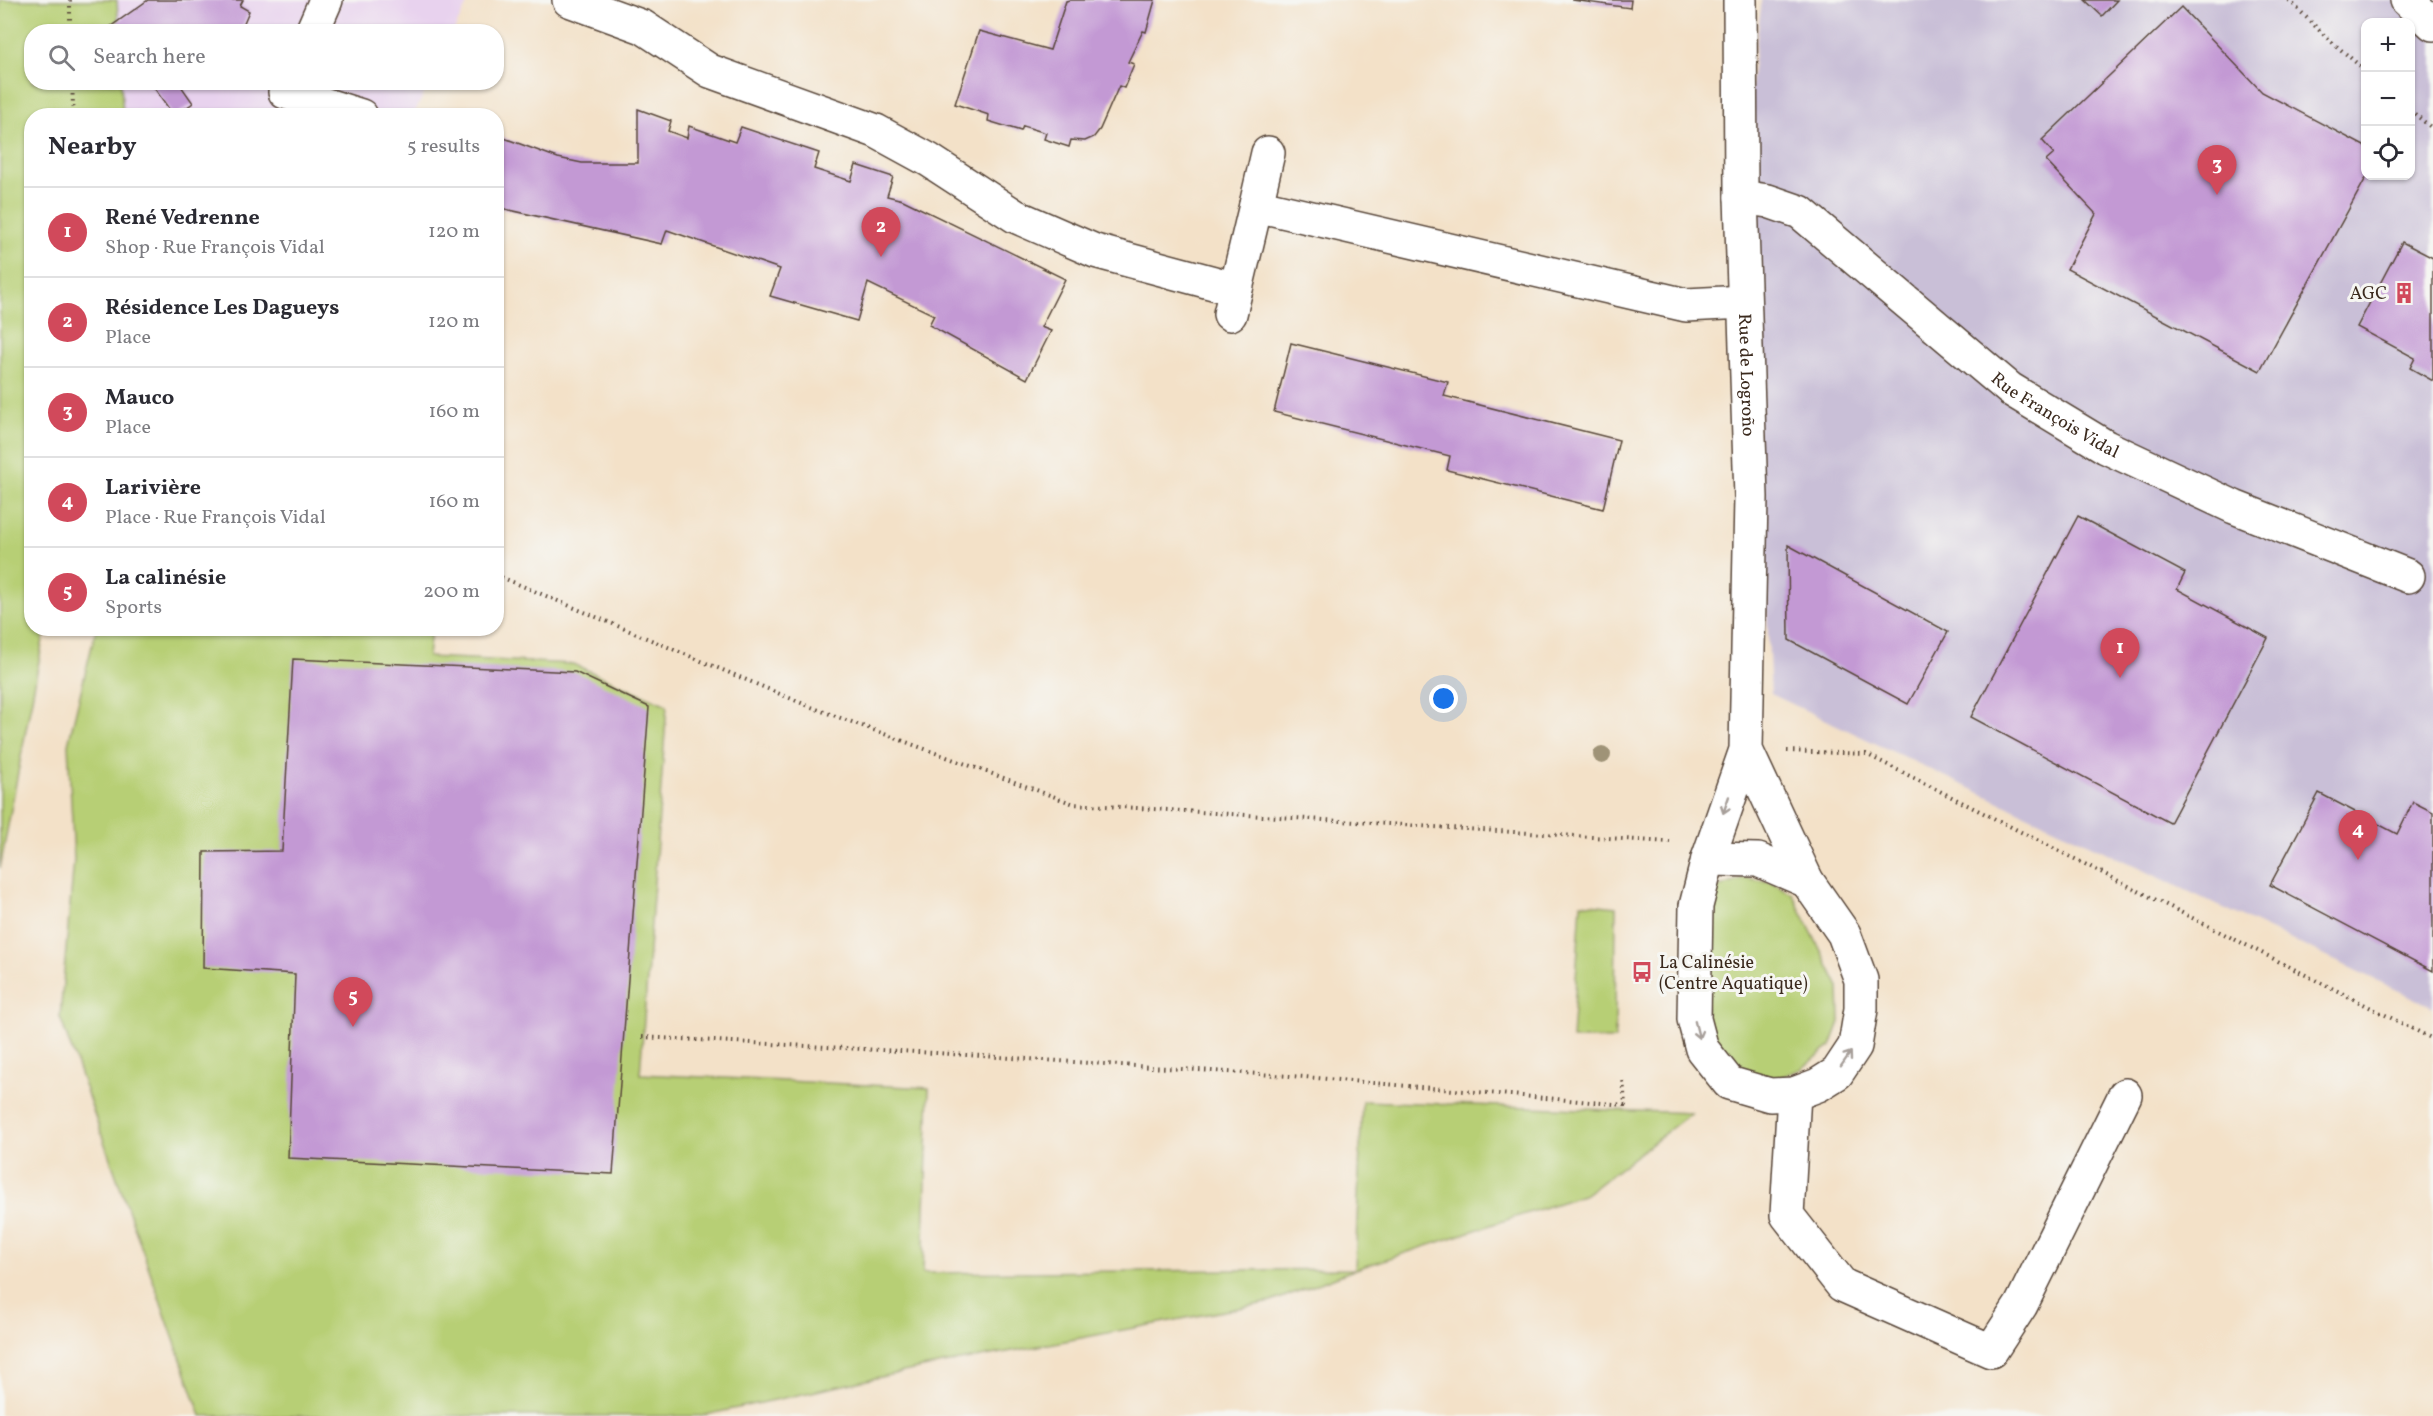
<!DOCTYPE html>
<html lang="en">
<head>
<meta charset="utf-8">
<style>
  :root { --surface:#fff; --page:#f7f7f7; --text:#2b2b33; --muted:#7c7c81; --line:#e1e1e2; --accent:#d1495b }
  body { margin:0; font-family:Vollkorn,serif; background:var(--page); color:var(--text) }
  .controls { position:absolute; right:18px; top:18px; display:grid; overflow:hidden; border-radius:12px; box-shadow:0 2px 4px #0004 }
  .controls button { width:54px; height:54px; display:grid; place-items:center; padding:0; border:0; border-bottom:2px solid var(--line); background:var(--surface); color:var(--text); font:30px sans-serif }
  .you { position:absolute; left:1444px; top:699px; width:21px; height:21px; margin:-15px; border:4px solid #fff; border-radius:50%; background:#1a73e8; box-shadow:0 0 0 9px #1a73e833 }
  .badge { display:grid; place-items:center; width:39px; height:39px; border-radius:50%; background:var(--accent); color:#fff; font-size:20px; font-weight:700 }
  .pin { position:absolute; translate:-50% -50px; filter:drop-shadow(0 2px 3px #0008) }
  .pin::after { content:''; position:absolute; top:32px; width:21px; height:18px; background:inherit; clip-path:polygon(0 0,100% 0,50% 100%) }
  .list { margin:0; padding:0; list-style:none }
  h2 { display:flex; justify-content:space-between; align-items:center; height:78px; margin:0; padding:0 24px; font-size:26px }
  h2 small { font-size:20px; font-weight:400; color:var(--muted) }
  .list li { display:grid; grid-template-columns:39px 1fr auto; gap:18px; align-items:center; box-sizing:border-box; height:90px; padding:0 24px; border-top:2px solid var(--line) }
  .list b { display:block; font-size:22px; white-space:nowrap }
  .list p { margin:0; font-size:20px; white-space:nowrap; color:var(--muted) }
  .list em { font-size:20px; font-style:normal; color:var(--muted) }
  .icon { flex:none; width:33px; height:33px; fill:none; stroke:currentColor; stroke-width:2; stroke-linecap:round; stroke-linejoin:round }
  .map { position:relative; flex:none; width:2433px; height:1416px; overflow:hidden }
  .search { position:absolute; background:var(--surface); box-shadow:0 2px 4px #0004; left:24px; top:24px; width:480px; height:66px; display:flex; align-items:center; gap:15px; box-sizing:border-box; padding:0 21px; border-radius:24px; color:var(--muted); font-size:22px }
  .panel { position:absolute; background:var(--surface); box-shadow:0 2px 4px #0004; left:24px; top:108px; width:480px; height:528px; border-radius:24px }
  .map>svg:first-child { display:block }
  .built { fill:#e8d2ee }
  .industrial { fill:#c9bfd7; fill-rule:evenodd }
  .green { fill:#b7cf74; stroke:#797c49; stroke-width:1.5 }
  .building { fill:#c399d4 }
  .lines { fill:none; stroke-linecap:round; stroke-linejoin:round }
  .minor-casing { stroke:#574538; stroke-width:36 }
  .major-casing { stroke:#574538; stroke-width:36 }
  .path { stroke:#574538; stroke-width:4; stroke-dasharray:1.5 4.5; stroke-linecap:butt }
  .minor { stroke:#fff; stroke-width:33 }
  .major { stroke:#fff; stroke-width:33 }
  .tree { fill:#9f9377 }
  .oneway { stroke:#a79f9a }
  .labels { text-anchor:middle; stroke-width:6; stroke-linejoin:round; paint-order:stroke }
  .poi-label { font-size:18px; fill:#3b2a1e; stroke:#f6f6f2; text-anchor:end }
  .street-label { font-size:18px; fill:#3b2a1e; stroke:#f6f6f2 }
</style>
</head>
<body>
<div class="map">
<svg width="2433" height="1416" viewBox="0 0 2433 1416">
  <rect width="100%" height="100%" fill="#f6f6f2"/>
  <filter id="ink" filterUnits="userSpaceOnUse"><feTurbulence type="fractalNoise" baseFrequency=".0167" numOctaves="2"/><feDisplacementMap in="SourceGraphic" scale="12" xChannelSelector="R" yChannelSelector="G"/><feConvolveMatrix kernelMatrix="1 2 1 2 8 2 1 2 1" color-interpolation-filters="sRGB"/></filter>
  <filter id="wash" filterUnits="userSpaceOnUse"><feTurbulence type="fractalNoise" baseFrequency=".008" numOctaves="4" result="noise"/><feDisplacementMap in="SourceGraphic" scale="24" xChannelSelector="R" yChannelSelector="G"/><feGaussianBlur stdDeviation="1.35" result="paint"/><feColorMatrix in="noise" values="0 0 0 0 0 0 0 0 0 0 0 0 0 0 0 0 0 1.4 0 .05"/><feComposite in="paint" operator="in"/></filter>
  <g filter="url(#wash)">
    <rect width="100%" height="100%" fill="#f3e1c8"/>
    <!-- built -->
    <path class="built" d="M99 0H469L453 32 100 31Z
      M102 83H429L413 116 103 115Z"/>
    <!-- industrial -->
    <path class="industrial" d="M1762 0H2433V1007L1771 694 1743 145ZM2366 22H2410V176H2366Z"/>
    <!-- green -->
    <path class="green" d="M0 0H117L119 31 32 32V82L121 83 123 115 32 116V628L45 629 0 868Z
      M96 629H431L428 657 573 664 667 705 640 1074 929 1088 923 1273 1355 1269 1362 1101 1691 1113 1586 1194 1356 1269 1271 1302 917 1369 701 1416H201L60 1017 74 860 68 744Z
      M1746 878 1771 882 1792 893 1839 987 1840 1022 1831 1046 1801 1069 1771 1081 1736 1072 1705 1023 1710 907 1717 888Z
      M1581 903 1616 907 1615 1039H1572Z"/>
    <g id="blocks">
      <!-- building -->
      <path class="building" d="M148 0H243L240 6 249 11 240 32H114L110 27Z
        M1070 0H1155L1146 32 1143 31 1128 62 1134 64 1124 88 1119 86 1100 129 1094 137 1085 141 1071 140 1069 147 1044 139 1046 133 1023 126 1021 131 988 121 989 115 955 104 979 31 1050 50 1066 1Z
        M1572 0H1631L1630 8Z
        M2085 0H2117L2102 16Z
        M2181 7 2262 92 2366 147 2367 176 2260 371 2067 269 2096 214 2046 161 2054 154 2042 140Z
        M150 82H186L181 86 193 103 174 116Z
        M638 109 671 121 668 131 687 138 689 126 735 142 741 127 819 153 814 169 851 181 856 165 893 177 887 196 903 200 1065 279 1041 327 1051 331 1027 379 929 325 934 315 868 283 857 321 770 296 780 269 667 230 662 244 496 207V135L558 158 582 163H638Z
        M2402 242 2433 258V381L2410 368 2415 358 2357 327Z
        M1291 343 1448 382 1444 396 1619 440 1603 509 1447 470 1450 456 1274 412Z
        M2078 516 2185 573 2177 589 2268 638 2170 823 1971 717Z
        M1788 545 1948 632 1908 704 1789 640Z
        M293 659 575 672 649 707 613 1174 288 1158 295 974 203 968 204 852 282 851Z
        M2319 793 2397 834 2413 802 2433 812V971L2270 885Z"/>
    </g>
  </g>
  <g filter="url(#ink)">
    <use href="#blocks" fill-opacity="0" stroke="#574538" stroke-width="1.5"/>
    <g class="lines">
      <defs>
        <g id="minor">
          <path d="M569 0 643 27 710 71 876 131 929 160 1015 216 1095 251 1236 289"/>
          <path id="s1" d="M1740 0 1741 197 1751 497 1746 750 1708 859 1696 906 1694 1019 1702 1049 1729 1083 1770 1095 1794 1094 1818 1085 1837 1073 1855 1046 1861 1009V980L1844 934 1807 881 1746 750"/>
          <path d="M312 32 326 0"/>
          <path d="M289 82 285 92 361 116"/>
          <path d="M1268 153 1256 205 1686 305 1744 302"/>
          <path id="s2" d="M1741 197 1768 201 1800 212 2010 389 2106 447 2234 507 2408 576"/>
          <path d="M1230 314 1256 205"/>
          <path d="M1708 859 1758 860 1807 881"/>
          <path d="M1794 1094 1787 1215 1842 1285 1991 1351 2021 1305 2125 1095"/>
        </g>
        <path id="major" d="M2407 0 2433 24"/>
      </defs>
      <!-- minor casing -->
      <use href="#minor" class="minor-casing"/>
      <!-- major casing -->
      <use href="#major" class="major-casing"/>
      <!-- path -->
      <path class="path" d="M70 0V32
        M2289 0 2326 37 2366 71
        M72 82 73 105 76 116
        M2410 110 2433 129
        M496 575 811 707 1074 804 1670 842
        M1787 751 1866 754 2433 1039
        M642 1037 936 1053 1305 1077 1625 1105 1623 1078"/>
      <!-- minor -->
      <use href="#minor" class="minor"/>
      <!-- major -->
      <use href="#major" class="major"/>
    </g>
    <!-- trees -->
    <circle class="tree" cx="1602" cy="755" r="9"/>
    <!-- one-way arrows -->
    <defs><path id="oneway-shaft" d="M-6 0H5M1.5-3L5.5 0L1.5 3" fill="none" stroke-width="1.6" stroke-linecap="round" stroke-linejoin="round" transform="scale(1.5)"/></defs>
    <g class="oneway">
      <use href="#oneway-shaft" transform="translate(1726 805) rotate(109)"/>
      <use href="#oneway-shaft" transform="translate(1697 1030) rotate(76)"/>
      <use href="#oneway-shaft" transform="translate(1846 1059) rotate(-55)"/>
    </g>
  </g>
  <!-- icons -->
  <defs>
    <symbol id="building-bare" viewBox="-9 -9 18 18"><path d="M-4-6H4V6H1V3H-1V6H-4ZM-2.5-4.3h1.7v1.8h-1.7ZM.8-4.3h1.7v1.8H.8ZM-2.5-1h1.7V.8h-1.7ZM.8-1h1.7V.8H.8Z" fill="#d1495b" stroke="#f6f6f2" stroke-width="2.5" paint-order="stroke"/></symbol>
    <symbol id="bus-bare" viewBox="-9 -9 18 18"><path d="M-5-6H5V4H4V6H2V4H-2V6H-4V4H-5ZM-3.5-4V0h7V-4ZM-3.5 1.2v1.5H-2V1.2ZM2 1.2v1.5H3.5V1.2Z" fill="#d1495b" stroke="#f6f6f2" stroke-width="2.5" paint-order="stroke"/></symbol>
  </defs>
  <g fill-rule="evenodd">
    <use href="#building-bare" x="2389" y="278" width="30" height="30"/>
    <use href="#bus-bare" x="1627" y="957" width="30" height="30"/>
  </g>
  <g class="labels">
    <!-- poi labels -->
    <g class="poi-label">
      <text x="2387" y="299">AGC</text>
      <text x="1659" y="968" text-anchor="start">La Calinésie<tspan x="1659" dy="21">(Centre Aquatique)</tspan></text>
    </g>
    <!-- street labels -->
    <g class="street-label">
      <text dy="6" stroke="none"><textPath href="#s1" startOffset="375">Rue de Logroño</textPath></text>
      <text dy="6" stroke="none"><textPath href="#s2" startOffset="388">Rue François Vidal</textPath></text>
    </g>
  </g>
</svg>
<div class="controls">
<button>+</button>
<button>−</button>
<button><svg class="icon" aria-label="locate" viewBox="0 0 24 24"><circle cx="12" cy="12" r="6"/><path d="M12 2v4M12 18v4M2 12h4M18 12h4"/></svg></button>
</div>
<div class="you"></div>
<div class="pin badge" style="left:2120px;top:678px">1</div>
<div class="pin badge" style="left:881px;top:257px">2</div>
<div class="pin badge" style="left:2217px;top:195px">3</div>
<div class="pin badge" style="left:2358px;top:860px">4</div>
<div class="pin badge" style="left:353px;top:1027px">5</div>
<div class="search"><svg class="icon" aria-label="search" viewBox="0 0 24 24"><circle cx="10" cy="10" r="6"/><path d="M15 15l6 6"/></svg>Search here</div>
<section class="panel">
<h2>Nearby<small>5 results</small></h2>
<ul class="list">
<li><span class="badge">1</span><div><b>René Vedrenne</b><p>Shop · Rue François Vidal</p></div><em>120 m</em></li>
<li><span class="badge">2</span><div><b>Résidence Les Dagueys</b><p>Place</p></div><em>120 m</em></li>
<li><span class="badge">3</span><div><b>Mauco</b><p>Place</p></div><em>160 m</em></li>
<li><span class="badge">4</span><div><b>Larivière</b><p>Place · Rue François Vidal</p></div><em>160 m</em></li>
<li><span class="badge">5</span><div><b>La calinésie</b><p>Sports</p></div><em>200 m</em></li>
</ul>
</section>
</div>
</body>
</html>
